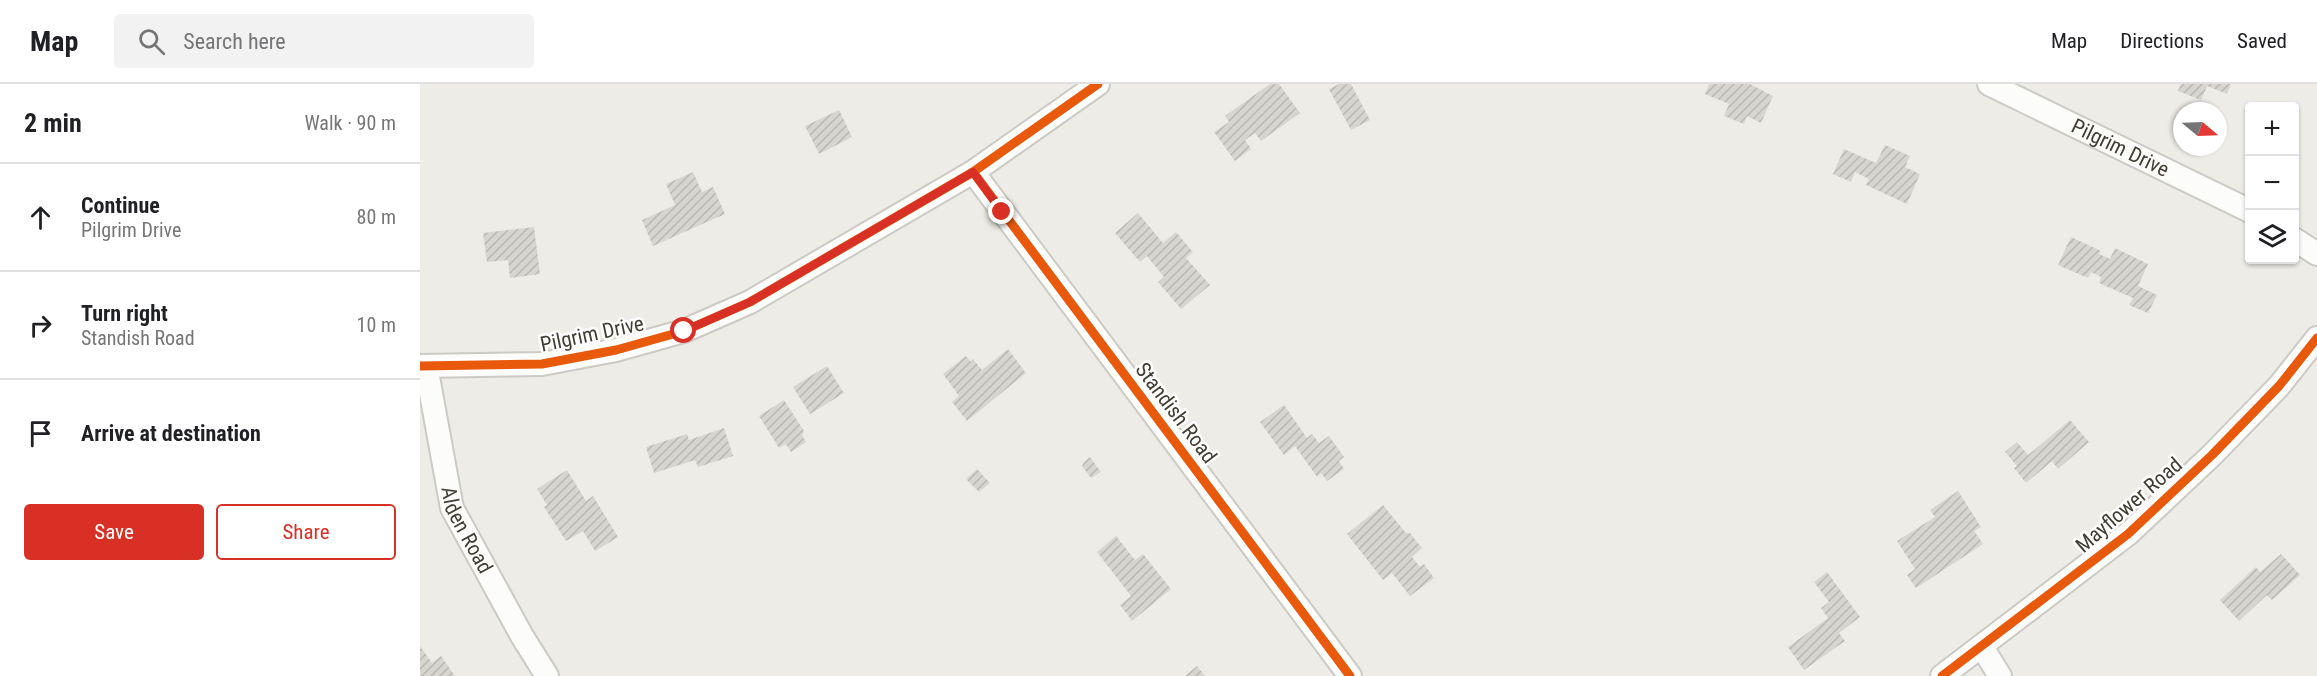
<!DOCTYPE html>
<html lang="en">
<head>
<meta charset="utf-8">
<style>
  :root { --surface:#fff; --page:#f2f2f2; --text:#202124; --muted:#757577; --line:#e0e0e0; --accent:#d93025 }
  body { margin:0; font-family:"Roboto Condensed",sans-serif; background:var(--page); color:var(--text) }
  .controls { position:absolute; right:18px; top:18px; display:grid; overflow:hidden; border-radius:6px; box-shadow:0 2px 4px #0004 }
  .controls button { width:54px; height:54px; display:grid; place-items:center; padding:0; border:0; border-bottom:2px solid var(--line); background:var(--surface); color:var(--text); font:30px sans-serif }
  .compass { position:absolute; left:1753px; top:18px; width:54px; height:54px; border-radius:50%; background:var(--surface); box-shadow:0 2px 4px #0004; rotate:109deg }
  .stop { position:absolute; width:18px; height:18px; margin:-14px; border:4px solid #d93025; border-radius:50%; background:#fff }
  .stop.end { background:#d93025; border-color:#fff; box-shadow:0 2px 6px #0008 }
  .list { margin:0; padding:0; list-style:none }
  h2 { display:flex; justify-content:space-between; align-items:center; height:78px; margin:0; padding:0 24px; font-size:26px }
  h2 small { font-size:20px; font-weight:400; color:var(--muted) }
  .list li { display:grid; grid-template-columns:39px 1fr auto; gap:18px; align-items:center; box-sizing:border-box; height:108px; padding:0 24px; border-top:2px solid var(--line) }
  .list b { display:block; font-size:22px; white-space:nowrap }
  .list p { margin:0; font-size:20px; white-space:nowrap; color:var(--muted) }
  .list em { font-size:20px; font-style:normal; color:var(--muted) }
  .actions { display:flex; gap:12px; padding:18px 24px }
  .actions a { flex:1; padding:14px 0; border:2px solid var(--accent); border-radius:6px; text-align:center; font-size:21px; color:var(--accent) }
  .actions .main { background:var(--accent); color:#fff }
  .icon { flex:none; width:33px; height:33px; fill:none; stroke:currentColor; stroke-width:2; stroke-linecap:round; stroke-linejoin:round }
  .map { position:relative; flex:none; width:1897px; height:592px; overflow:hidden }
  header { display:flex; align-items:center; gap:36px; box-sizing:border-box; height:84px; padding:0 30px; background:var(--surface); border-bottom:2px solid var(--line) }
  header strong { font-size:28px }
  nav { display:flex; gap:33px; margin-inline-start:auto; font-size:21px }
  .search { width:420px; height:54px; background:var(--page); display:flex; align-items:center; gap:15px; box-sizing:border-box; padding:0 21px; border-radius:6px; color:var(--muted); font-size:22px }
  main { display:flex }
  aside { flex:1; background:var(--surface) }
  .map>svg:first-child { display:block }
  .building { fill:url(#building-hatch) }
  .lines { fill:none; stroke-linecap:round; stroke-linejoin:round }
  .minor-casing { stroke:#cccac4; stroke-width:26 }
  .minor { stroke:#fcfcfb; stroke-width:22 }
  .cycleway-casing { stroke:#fff; stroke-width:13 }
  .cycleway { stroke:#e8590c; stroke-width:9 }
  .route { stroke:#d93025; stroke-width:8 }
  .labels { text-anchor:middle; stroke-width:5; stroke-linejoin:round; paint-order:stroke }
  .street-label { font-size:21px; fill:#423e33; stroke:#fff }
</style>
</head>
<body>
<header>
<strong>Map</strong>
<div class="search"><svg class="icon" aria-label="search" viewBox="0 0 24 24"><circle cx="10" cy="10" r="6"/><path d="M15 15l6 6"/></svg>Search here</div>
<nav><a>Map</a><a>Directions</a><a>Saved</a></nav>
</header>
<main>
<aside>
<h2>2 min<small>Walk · 90 m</small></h2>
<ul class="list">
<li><svg class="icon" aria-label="ahead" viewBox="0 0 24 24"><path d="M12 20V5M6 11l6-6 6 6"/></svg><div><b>Continue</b><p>Pilgrim Drive</p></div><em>80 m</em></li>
<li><svg class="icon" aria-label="right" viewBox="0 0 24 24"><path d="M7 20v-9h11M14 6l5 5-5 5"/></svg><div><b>Turn right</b><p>Standish Road</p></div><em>10 m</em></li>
<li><svg class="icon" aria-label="arrive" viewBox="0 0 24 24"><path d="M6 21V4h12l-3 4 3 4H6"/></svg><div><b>Arrive at destination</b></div></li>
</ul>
<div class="actions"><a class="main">Save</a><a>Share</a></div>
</aside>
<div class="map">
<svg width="1897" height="592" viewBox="0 0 1897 592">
  <defs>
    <pattern id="building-hatch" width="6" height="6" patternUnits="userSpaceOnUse" patternTransform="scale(1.5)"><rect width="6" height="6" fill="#d7d5cf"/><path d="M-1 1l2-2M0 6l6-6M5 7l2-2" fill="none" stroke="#bab8b2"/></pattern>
  </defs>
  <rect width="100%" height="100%" fill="#eeece6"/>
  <!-- building -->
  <path class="building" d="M850 0H859L880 29 841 57 835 49 825 56 831 65 815 77 794 48 809 38 805 32Z
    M919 0H931L950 36 931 46 909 5Z
    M1289 0H1330L1353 12 1341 39 1327 32 1324 40 1304 32 1309 20 1285 10Z
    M1761 0H1811L1807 10 1787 2 1781 16 1758 7Z
    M419 26 432 53 399 70 385 42Z
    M1465 61 1490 72 1485 83 1500 90 1487 120 1446 101 1449 95 1435 88 1431 98 1413 90 1424 65 1456 79Z
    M273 88 282 108 293 103 305 130 233 162 222 136 255 121 246 100Z
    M718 129 743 159 756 148 773 168 766 174 790 201 761 225 738 198 744 193 727 172 720 178 695 149Z
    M114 143 120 190 90 194 88 176 67 178 63 149Z
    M1651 153 1681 167 1679 170 1690 175 1695 164 1728 180 1718 202 1737 211 1728 229 1709 221 1713 214 1679 199 1681 193 1671 188 1668 194 1638 181Z
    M588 265 606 289 547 337 532 318 539 312 523 290 546 272 551 278 553 275 562 286Z
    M407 282 424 309 390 330 373 303Z
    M364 316 384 347 382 351 386 358 371 368 366 360 359 364 339 332Z
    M864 321 887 354 892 350 899 359 909 352 924 373 919 377 924 385 907 397 901 389 897 393 875 362 864 371 840 338Z
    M1650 336 1669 358 1638 385 1632 377 1606 399 1594 384 1597 382 1585 368 1597 358 1608 371Z
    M304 344 313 372 278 383 275 376 234 389 226 363 267 350 269 356Z
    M670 373 681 388 671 394 662 382 664 378Z
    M557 385 570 399 559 408 546 395Z
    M147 386 166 417 173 412 198 453 175 467 163 447 146 457 124 423 127 421 117 405Z
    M1538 407 1561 443 1554 447 1563 460 1496 504 1487 491 1495 485 1477 457 1515 433 1510 426Z
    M963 421 986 449H990L1002 464 992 473 1000 483 1004 480 1014 494 990 512 972 489 963 496 927 450Z
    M696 452 715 476 723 470 751 505 712 537 700 521 711 512 677 468Z
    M1861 470 1880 491 1852 516 1847 511 1819 537 1800 516 1836 483 1840 488Z
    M1407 488 1440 533 1419 549 1425 557 1384 586 1368 563 1408 534 1401 524 1409 518 1394 498Z
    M0 562 12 579 21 572 35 592H0Z
    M777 582 785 592H765Z"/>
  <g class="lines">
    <defs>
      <g id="minor">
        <path id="s1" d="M1569 0 1830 127"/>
        <path d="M553 88 930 592"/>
        <path d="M1874 155 1897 170"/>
        <path d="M0 282 122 280 196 266 264 247 330 218 553 88 678 0"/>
        <path id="s2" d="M6 282 32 424 102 552 127 592"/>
        <path d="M1562 563 1580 592"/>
        <path d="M1522 592 1708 450 1792 371 1859 302 1897 254"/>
      </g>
    </defs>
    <!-- minor casing -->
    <use href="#minor" class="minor-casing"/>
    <!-- minor -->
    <use href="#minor" class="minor"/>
    <defs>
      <path id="cycleway" d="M553 88 930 592
        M0 282 122 280 196 266 264 247 330 218 553 88 678 0
        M1522 592 1708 450 1792 371 1859 302 1897 254"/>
    </defs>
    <!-- cycleway casing -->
    <use href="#cycleway" class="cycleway-casing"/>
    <!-- cycleway -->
    <use href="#cycleway" class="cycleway"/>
  </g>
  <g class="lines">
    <!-- route -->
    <path class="route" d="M264 247 330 218 553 88 582 128"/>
  </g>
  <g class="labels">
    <!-- street labels -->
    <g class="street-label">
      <text dy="7" stroke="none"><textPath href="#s1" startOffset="146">Pilgrim Drive</textPath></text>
      <text transform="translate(172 250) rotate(-12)" y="7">Pilgrim Drive</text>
      <text transform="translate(756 329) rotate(53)" y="7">Standish Road</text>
      <text transform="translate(1709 421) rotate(-41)" y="7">Mayflower Road</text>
      <text dy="7" stroke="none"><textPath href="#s2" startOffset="170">Alden Road</textPath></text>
    </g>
  </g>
</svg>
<div class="controls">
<button>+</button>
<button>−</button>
<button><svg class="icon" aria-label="layers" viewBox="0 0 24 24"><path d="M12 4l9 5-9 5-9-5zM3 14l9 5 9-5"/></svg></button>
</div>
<svg class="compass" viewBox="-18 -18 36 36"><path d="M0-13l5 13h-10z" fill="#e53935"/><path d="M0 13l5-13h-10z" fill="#757577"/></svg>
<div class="stop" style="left:264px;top:247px"></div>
<div class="stop end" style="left:582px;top:128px"></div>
</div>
</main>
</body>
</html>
